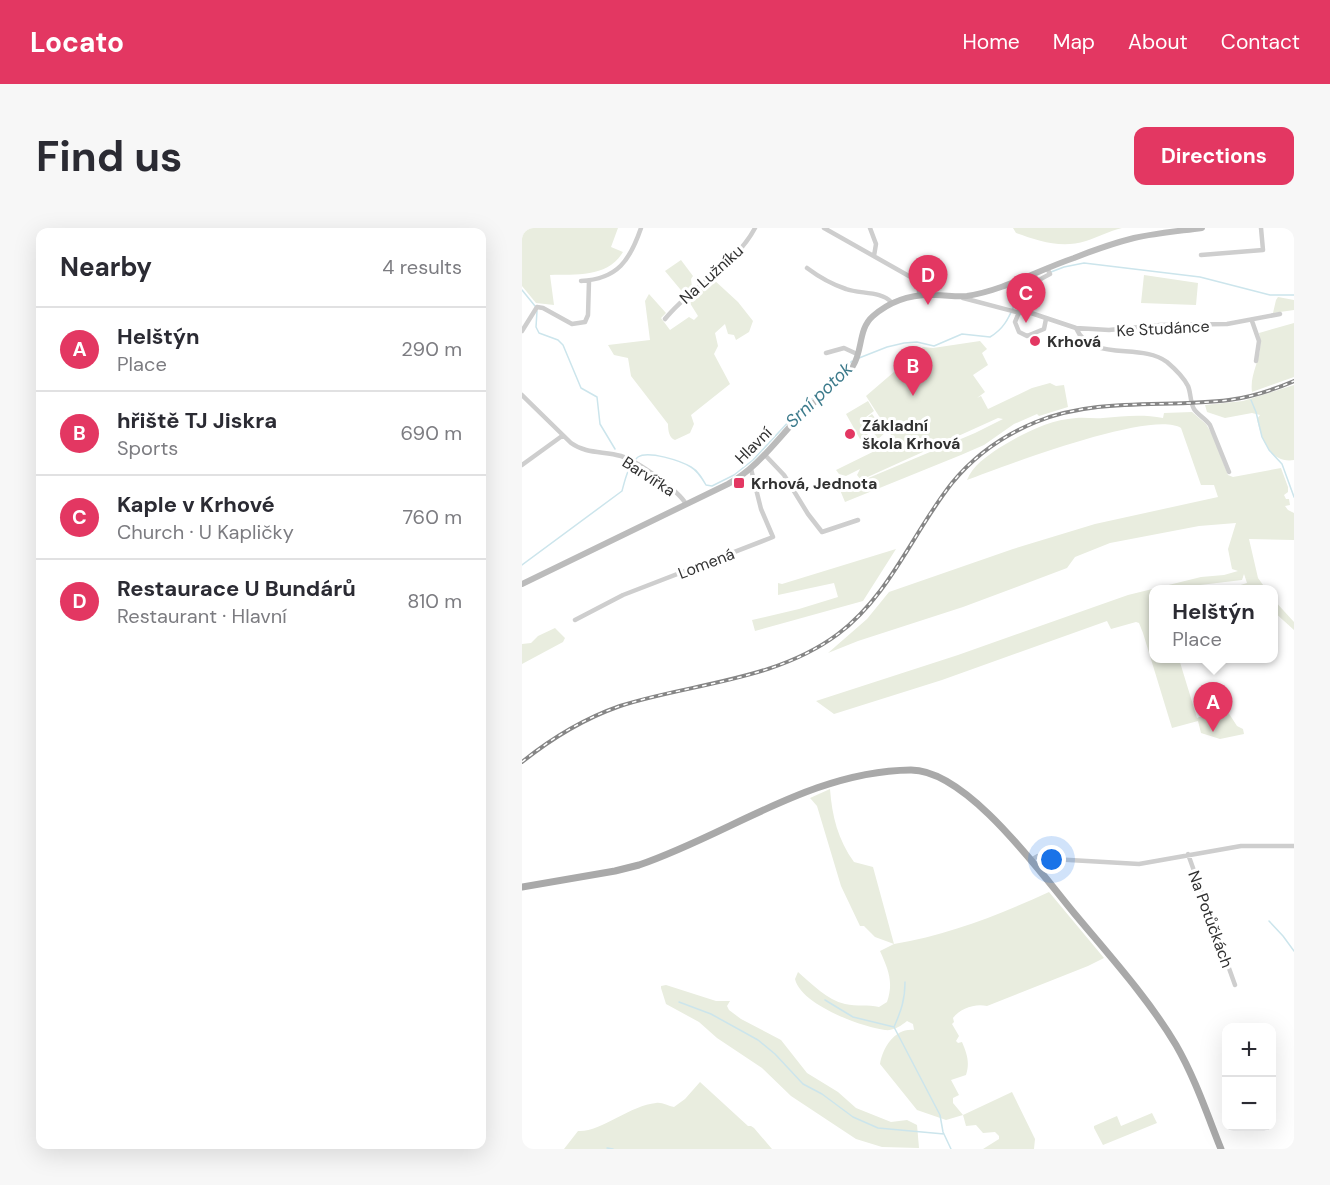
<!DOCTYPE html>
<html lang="en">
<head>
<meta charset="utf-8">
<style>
  :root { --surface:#fff; --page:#f7f7f7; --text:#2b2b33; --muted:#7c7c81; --line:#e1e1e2; --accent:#e33762 }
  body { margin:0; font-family:"DM Sans",sans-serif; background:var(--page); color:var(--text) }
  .controls { position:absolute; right:18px; bottom:18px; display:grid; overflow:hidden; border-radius:12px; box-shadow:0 6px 24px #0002 }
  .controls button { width:54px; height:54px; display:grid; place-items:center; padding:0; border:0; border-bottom:2px solid var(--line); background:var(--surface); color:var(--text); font:30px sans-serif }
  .you { position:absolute; left:530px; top:632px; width:21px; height:21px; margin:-15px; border:4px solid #fff; border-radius:50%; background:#1a73e8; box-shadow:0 0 0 9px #1a73e833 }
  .badge { display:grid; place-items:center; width:39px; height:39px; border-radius:50%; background:var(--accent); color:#fff; font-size:20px; font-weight:700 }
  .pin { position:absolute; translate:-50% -50px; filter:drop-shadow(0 2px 3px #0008) }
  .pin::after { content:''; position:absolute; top:32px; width:21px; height:18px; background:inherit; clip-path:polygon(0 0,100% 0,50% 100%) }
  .popup { position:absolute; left:627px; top:357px; width:129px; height:78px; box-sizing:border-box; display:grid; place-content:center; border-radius:12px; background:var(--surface); filter:drop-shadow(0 2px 4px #0005); font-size:20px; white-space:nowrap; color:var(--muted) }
  .popup b { font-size:22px; color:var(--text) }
  .popup::after { content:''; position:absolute; left:50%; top:100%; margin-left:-12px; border:12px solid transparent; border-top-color:var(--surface) }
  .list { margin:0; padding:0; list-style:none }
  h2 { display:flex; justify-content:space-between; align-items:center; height:78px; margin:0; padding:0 24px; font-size:26px }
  h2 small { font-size:20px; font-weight:400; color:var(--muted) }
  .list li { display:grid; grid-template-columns:39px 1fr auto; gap:18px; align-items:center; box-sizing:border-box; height:84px; padding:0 24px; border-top:2px solid var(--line) }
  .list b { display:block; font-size:22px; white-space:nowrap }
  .list p { margin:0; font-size:20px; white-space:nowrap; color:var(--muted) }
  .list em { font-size:20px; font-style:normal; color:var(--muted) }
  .map { position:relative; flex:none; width:772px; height:921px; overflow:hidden; border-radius:12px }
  header { display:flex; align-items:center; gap:36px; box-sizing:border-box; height:84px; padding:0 30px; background:var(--accent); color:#fff }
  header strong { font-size:28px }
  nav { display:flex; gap:33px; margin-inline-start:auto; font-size:21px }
  .intro { display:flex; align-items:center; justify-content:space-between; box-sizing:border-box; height:144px; padding:0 36px }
  h1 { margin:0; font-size:42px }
  .button { padding:15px 27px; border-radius:12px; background:var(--accent); color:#fff; font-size:21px; font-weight:700 }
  main { display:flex; gap:36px; padding:0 36px }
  aside { flex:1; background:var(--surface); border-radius:12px; box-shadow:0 6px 24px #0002 }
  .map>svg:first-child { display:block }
  .green { fill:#e9eddf }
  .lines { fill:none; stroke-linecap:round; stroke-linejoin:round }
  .stream { stroke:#cce5ec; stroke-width:1.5 }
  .street { stroke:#cecece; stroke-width:4.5 }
  .secondary { stroke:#bbb; stroke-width:6 }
  .primary { stroke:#a9a9a9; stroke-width:7 }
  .rail-casing { stroke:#868686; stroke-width:4 }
  .rail { stroke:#fff; stroke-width:1.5; stroke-dasharray:4.5; stroke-linecap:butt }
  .poi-dot { fill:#e33762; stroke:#fff; stroke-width:2 }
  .labels { text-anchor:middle; stroke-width:6; stroke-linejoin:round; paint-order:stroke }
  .street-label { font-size:16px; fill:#313131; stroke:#fff }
  .poi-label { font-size:16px; font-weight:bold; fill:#313131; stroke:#fff; text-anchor:start }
  .water-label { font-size:18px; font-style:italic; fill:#3d7b8c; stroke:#fff }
</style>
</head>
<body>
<header>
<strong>Locato</strong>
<nav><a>Home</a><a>Map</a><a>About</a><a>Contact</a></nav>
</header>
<div class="intro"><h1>Find us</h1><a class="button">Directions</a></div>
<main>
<aside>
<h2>Nearby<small>4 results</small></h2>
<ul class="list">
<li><span class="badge">A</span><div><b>Helštýn</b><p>Place</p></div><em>290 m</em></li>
<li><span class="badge">B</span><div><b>hřiště TJ Jiskra</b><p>Sports</p></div><em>690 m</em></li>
<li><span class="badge">C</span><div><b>Kaple v Krhové</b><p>Church · U Kapličky</p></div><em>760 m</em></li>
<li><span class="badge">D</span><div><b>Restaurace U Bundárů</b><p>Restaurant · Hlavní</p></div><em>810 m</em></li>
</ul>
</aside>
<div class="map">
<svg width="772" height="921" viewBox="0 0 772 921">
  <rect width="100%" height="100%" fill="#fff"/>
  <!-- green -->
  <path class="green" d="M0 0H96L89 19 101 24C85 50 55 46 28 47L32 77 14 75 0 58Z
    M491 0H600C587 3 576 9 564 13 539 21 517 13 494 5Z
    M159 32 171 48 169 51 170 59 163 67 143 43Z
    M622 47 676 55 674 77 619 75Z
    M191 51 216 74 231 93 227 104 214 112 212 107 206 106 203 96 193 105 196 118 192 126 208 156 169 187 172 196 168 205 153 212C147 210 146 202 146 196L109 148 106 130 92 127 86 117 128 112 123 73 127 66 144 85 139 90 148 102 167 89 172 92 176 88 166 72Z
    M756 69 772 72V82L751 85 754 72Z
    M772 95V149L730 164C727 143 743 128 737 105Z
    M458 113 465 121 460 125 466 137 451 147 463 164 455 170 459 168 466 181 510 160 528 155 534 158 542 157 546 179 517 188 515 186 492 196 462 217 439 227 323 274 318 262 453 205 481 191 476 190 339 252 335 247 338 241 324 248 317 246 314 242 373 213 344 168 401 119 411 120Z
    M772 157V232C749 236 739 211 735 191L738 187 730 185 703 190 685 184 683 177 721 173Z
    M346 173 352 183 340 192 348 205 338 211 324 186Z
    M670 184 684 196 690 206 706 247 711 249 759 240 766 259V264L762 267 764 271H767L768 277 763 278 766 282 772 285V312L727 311 736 350 744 361H714L712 359 725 355 722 346 720 352 678 357 677 361 631 362V430L657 431 675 490 698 480 704 481 715 498 721 501 722 506 698 511 679 505 676 493 650 500 621 405 617 395 614 394 589 401 585 393 420 452 312 486 294 473 436 427 606 367 679 349 702 347 716 343 710 341 706 321 714 295 677 298 588 315 553 329 545 340 441 379 336 413 306 425 345 391 367 364 491 321 573 296 696 269 692 257H679L659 200C630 181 480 239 445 252 451 237 464 229 477 220 500 206 526 192 554 190 563 189 572 191 581 190 602 188 621 186 641 190L642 185Z
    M350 186 364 204 356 211 342 192Z
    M374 321 341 373 233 403 230 392 277 381 316 369 312 355 256 367V355L260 356Z
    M751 371 772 394V402L751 383Z
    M33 400 43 410 41 414 0 436V416L9 415 16 408Z
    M308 561C310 588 316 612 332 634L351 639 372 716C426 707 477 687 527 664L582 730 566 738 465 778C454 775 438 780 431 790L432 794 430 796 437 808 434 813 436 815 440 814C445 826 448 834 444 847L429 852 437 867 431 870V875L441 887 490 864 513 911 512 921H461L477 911V908L473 904 461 905 454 897 444 898 441 887 424 892 395 882 358 836C361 819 373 800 392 802L391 796 385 793C379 798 371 803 363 802 340 799 279 777 273 751L276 744C290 756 305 772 323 776 335 779 346 776 357 779L365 774C372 754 366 741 358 723L372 716 353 709 342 698H338L319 658 295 578 288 570Z
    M144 757 194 773H208L205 778 207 782 219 791 259 812 285 845 316 864 334 880 369 894 385 892 395 897 397 920 360 919 334 911 269 868 240 840 195 810 177 794 144 776 139 760V758Z
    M178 854 226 898H229L232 900 250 921H42L56 903C77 905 109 877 134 875 140 874 146 878 152 879L163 871Z
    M630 885 635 895 581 917 572 900V898L595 888 599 898Z"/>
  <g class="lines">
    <!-- stream -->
    <path class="stream" d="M529 44 542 39 562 35 678 49 748 67H772
      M0 62 13 78
      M15 83 14 99 17 105 36 112 41 117 59 160 75 169 78 196 93 221
      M337 130 365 119 382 115 395 114 412 118 440 106 468 109C496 93 487 63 517 50
      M729 172 734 184 740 209 747 222 760 236 772 269
      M0 337 100 263C103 252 106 237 116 229 126 222 159 233 169 239 176 243 180 250 184 257L190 258 212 247 231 232 270 190 330 133
      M747 693 761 708 772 723
      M303 772 331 789 372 799 418 887 421 904 429 921
      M157 774 189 786 236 812 253 826 281 856 300 866 331 889 356 900 422 906
      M372 799C379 783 383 772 383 754
      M85 920 91 921"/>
    <!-- street -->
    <path class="street" d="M302 0 394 52 397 57V68
      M348 0 354 16 352 28
      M679 27 741 22 739 0
      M285 40C297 49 309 56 324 61 337 66 360 63 369 74
      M59 53C96 51 108 32 119 0
      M441 70 498 85 506 84 554 100 587 102 638 97 705 96 758 86
      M143 91C169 58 213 38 233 0
      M524 91 522 101 505 108 497 104 493 94C505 67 498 61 528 46L525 40
      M730 93 737 113 734 133
      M554 100C569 135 618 114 645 134 652 140 662 150 666 158 669 165 668 174 672 181 676 187 684 191 688 197L707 244
      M0 103 15 79 21 80 50 96 63 94 66 87 67 53
      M304 125 322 120 335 126
      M0 167 49 215C64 226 82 223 99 228 115 233 156 262 164 276
      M243 227 262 247 286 286 300 304 336 292
      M0 237 40 208
      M53 392 101 367 251 309 239 281 229 241
      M666 626 713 757
      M509 632 516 628 530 631 617 636 719 618H772"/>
    <!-- secondary -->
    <path class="secondary" d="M0 356 206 256C239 238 258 206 285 181 297 169 323 151 331 138 341 122 336 101 351 88 369 72 389 66 413 67 424 67 434 69 445 68 483 62 516 42 552 30 572 22 592 15 612 10 634 5 658 3 680 0"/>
    <!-- primary -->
    <path class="primary" d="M0 659 93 643 117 637C208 606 289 543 389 542 445 542 518 644 552 685 587 727 626 770 654 817 673 850 685 886 699 921"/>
    <defs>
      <path id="rail" d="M0 534C30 510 61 491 98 478 170 455 253 453 316 406 368 367 391 304 430 255 452 228 482 207 514 194 575 169 643 180 707 172 730 169 751 162 772 153"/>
    </defs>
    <!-- rail casing -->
    <use href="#rail" class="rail-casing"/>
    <!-- rail -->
    <use href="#rail" class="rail"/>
  </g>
  <!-- markers -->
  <g class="poi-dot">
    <circle cx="513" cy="113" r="6"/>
    <circle cx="328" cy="206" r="6"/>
    <rect x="211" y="249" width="12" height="12" rx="3"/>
  </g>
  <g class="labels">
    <!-- street labels -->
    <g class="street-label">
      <text transform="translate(189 46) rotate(-42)" y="6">Na Lužníku</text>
      <text transform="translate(641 100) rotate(-3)" y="6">Ke Studánce</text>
      <text transform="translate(231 217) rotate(-45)" y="6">Hlavní</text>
      <text transform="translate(127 248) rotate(33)" y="6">Barvířka</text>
      <text transform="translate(184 335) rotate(-21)" y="6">Lomená</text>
      <text transform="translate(689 691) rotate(70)" y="6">Na Potůčkách</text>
    </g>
    <!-- poi labels -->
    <g class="poi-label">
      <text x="525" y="119">Krhová</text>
      <text x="340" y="203">Základní<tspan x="340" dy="18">škola Krhová</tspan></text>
      <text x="229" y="261">Krhová, Jednota</text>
    </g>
    <!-- water labels -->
    <g class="water-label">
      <text transform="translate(297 167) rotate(-44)" y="6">Srní potok</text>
    </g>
  </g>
</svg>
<div class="controls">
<button>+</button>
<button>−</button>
</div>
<div class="you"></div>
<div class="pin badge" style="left:691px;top:504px">A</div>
<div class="popup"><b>Helštýn</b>Place</div>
<div class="pin badge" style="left:391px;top:168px">B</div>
<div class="pin badge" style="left:504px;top:95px">C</div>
<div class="pin badge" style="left:406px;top:77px">D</div>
</div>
</main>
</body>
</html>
